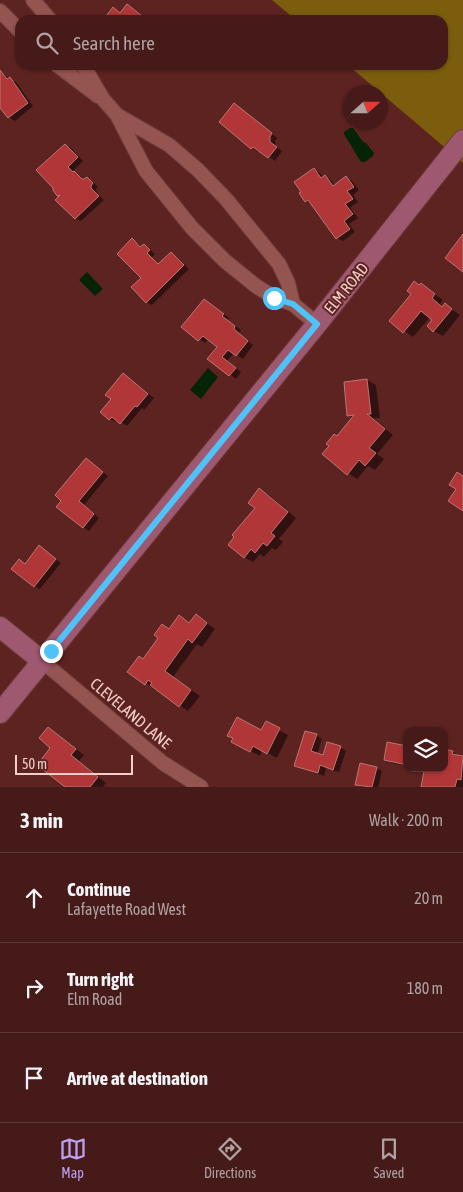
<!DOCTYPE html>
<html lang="en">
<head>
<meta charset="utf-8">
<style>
  :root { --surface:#461a19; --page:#4d2322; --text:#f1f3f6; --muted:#b0a1a2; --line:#5e3838; --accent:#bca0f2 }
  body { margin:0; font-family:"Asap Condensed",sans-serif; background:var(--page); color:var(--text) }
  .controls { position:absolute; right:15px; bottom:15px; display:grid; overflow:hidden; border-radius:10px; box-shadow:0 1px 4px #0004 }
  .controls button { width:45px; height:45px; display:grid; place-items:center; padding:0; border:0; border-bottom:1px solid var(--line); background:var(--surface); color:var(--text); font:25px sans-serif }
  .compass { position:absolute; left:343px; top:85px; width:45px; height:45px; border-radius:50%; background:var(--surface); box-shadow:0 1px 4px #0004; rotate:69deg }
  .scale { position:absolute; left:15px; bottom:12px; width:118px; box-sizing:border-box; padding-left:5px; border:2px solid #f3ceca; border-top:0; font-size:14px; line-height:18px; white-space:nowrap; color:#f3ceca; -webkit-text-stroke:4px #5d2321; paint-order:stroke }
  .stop { position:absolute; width:15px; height:15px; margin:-11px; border:4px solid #4fc3f7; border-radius:50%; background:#fff }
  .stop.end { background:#4fc3f7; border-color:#fff; box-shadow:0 1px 5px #0008 }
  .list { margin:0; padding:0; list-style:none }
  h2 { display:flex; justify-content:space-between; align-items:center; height:65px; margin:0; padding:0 20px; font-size:21px }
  h2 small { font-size:16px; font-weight:400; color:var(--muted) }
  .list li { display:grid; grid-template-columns:32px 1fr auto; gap:15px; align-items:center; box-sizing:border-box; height:90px; padding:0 20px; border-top:1px solid var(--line) }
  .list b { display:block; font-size:19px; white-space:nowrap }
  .list p { margin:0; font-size:16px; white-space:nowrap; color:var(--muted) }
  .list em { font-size:16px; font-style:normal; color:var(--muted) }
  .icon { flex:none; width:28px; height:28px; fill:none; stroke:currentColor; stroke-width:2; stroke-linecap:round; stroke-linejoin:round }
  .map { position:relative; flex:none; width:463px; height:787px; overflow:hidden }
  .search { position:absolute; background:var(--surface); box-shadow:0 1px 4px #0004; left:15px; right:15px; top:15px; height:55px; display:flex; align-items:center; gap:12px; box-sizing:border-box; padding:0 18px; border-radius:15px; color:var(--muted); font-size:19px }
  .sheet { height:335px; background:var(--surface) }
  nav { display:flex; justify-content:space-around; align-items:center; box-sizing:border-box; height:70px; border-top:1px solid var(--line); background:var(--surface); font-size:14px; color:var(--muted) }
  nav a { display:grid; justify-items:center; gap:2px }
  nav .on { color:var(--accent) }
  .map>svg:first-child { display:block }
  .green { fill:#7c5d0d }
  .water { fill:#052407 }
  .shadow { fill:#0007 }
  .building { fill:#b13637; stroke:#ba7772 }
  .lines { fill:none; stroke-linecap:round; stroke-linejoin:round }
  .street-casing { stroke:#713f3f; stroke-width:16 }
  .secondary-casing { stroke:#713f3f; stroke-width:22 }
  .street { stroke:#945450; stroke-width:14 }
  .secondary { stroke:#9e5870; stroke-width:20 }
  .route { stroke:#4fc3f7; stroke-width:6 }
  .labels { text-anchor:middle; stroke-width:4; stroke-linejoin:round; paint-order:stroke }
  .street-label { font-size:16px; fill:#f3ceca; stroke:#5d2321 }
</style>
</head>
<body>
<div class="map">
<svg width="463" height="787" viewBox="0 0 463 787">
  <rect width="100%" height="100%" fill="#5d2321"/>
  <!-- green -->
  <path class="green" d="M272 0H463V163L348 65H443V20H296Z"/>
  <!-- water -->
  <path class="water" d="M350 128H353L363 142 366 143 374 153 373 156 365 162H361L344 134V132Z
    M87 272 103 289 95 296 79 280Z
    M208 368 218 377 201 399 190 390Z"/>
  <!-- shadow -->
  <path class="shadow" d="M0 70 9 79 16 82 33 106 15 121 9 117 0 106Z
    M234 104 277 138 275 141 276 146 282 151 275 161 259 150 258 152 252 148 221 121Z
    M65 145 71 148 83 161 73 171 85 180 87 178 93 182 98 187 96 189 97 193 104 200 81 221 75 218 58 195Z
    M314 169 320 173 324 178 325 177 331 180 335 186 346 177 352 181 359 190 353 195 358 202 350 208 358 218 349 224 355 232 343 241 337 238 312 204 306 201Z
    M133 240 142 247 144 245 150 249 155 254 152 257 159 265 171 253 177 257 189 269 152 305 146 302Z
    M421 284 443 300 440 304 444 308 446 305 460 315 443 336 434 331 433 320 430 317 413 337 391 321Z
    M210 304 229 318 227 320 241 330 239 334 253 345 243 359 234 353 227 361 241 372 236 379 209 359 219 347 209 339 205 343 183 327Z
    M124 375 154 398 144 410 142 408 127 426 118 420 116 422 110 419Z
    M367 380 376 385 380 418H373L393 435 377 454 384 459 375 470 368 466 357 479 348 473 337 437 353 418 349 415Z
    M92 463 108 476 84 505 99 518 89 531 83 527 63 500Z
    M260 490 269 495 296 518 279 539 283 542 276 550 272 548 264 557 260 554 253 562 244 557Z
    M39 547 61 563 40 589 34 586 20 561 26 564Z
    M196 615 215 629 202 647 197 644 173 677 200 696 188 711 129 672 143 660 179 617 190 624Z
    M266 723 288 735 277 758 262 750 260 756 242 747 262 732Z
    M48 728 84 755 79 761 106 783 103 787H67L52 748Z
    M316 735 322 739 317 754 323 757 340 747 346 751 339 772 326 768 324 776 296 765Z
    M407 748V766L391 763 385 759Z
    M444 750 453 752 463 758V787H422L425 772 421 769 444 768Z
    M376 768 382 771 378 787H361L356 785Z"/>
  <!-- building -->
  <path class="building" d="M127 4 147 20H106L104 19 113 7 120 13Z
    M0 70 7 79 10 77 28 103 8 118 0 108Z
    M234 103 272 133 270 137V142L277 147 268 158 253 147 251 149 219 122Z
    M65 144 78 157 68 167 73 172 74 171 82 179H84L87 177 93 183 91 186V188L99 196 75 219 55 200 60 195 57 196 53 190V188L36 170Z
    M314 168 321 178 325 175 333 186 346 176 354 187 347 191 353 199 345 204 353 214 344 221 350 229 336 239 308 200 305 202 299 193 301 192 294 182Z
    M463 234V272L445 258Z
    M132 238 140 247 144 244 150 250 147 253 158 264 171 252 184 265 146 303 131 287 141 278 117 254Z
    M414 281 419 285 421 283 435 294 432 298 442 307 445 303 452 309 433 332 427 326 432 320 421 311 403 333 389 321 411 294 407 291Z
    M204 299 224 314 222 316 235 326 234 329 248 341 236 356 228 350 222 357 236 368 229 376 207 359 217 347 203 336 198 341 181 327Z
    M123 373 148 394 137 407 135 406 120 424 112 417 109 420 100 412 111 399 105 395Z
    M367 379 371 414H367L385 429 369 448 376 453 365 466 359 460 347 475 322 454 329 446 326 444 334 434 337 436 354 415 347 416 344 382Z
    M86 458 103 472 79 501 94 514 83 528 56 507 61 501 55 495Z
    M457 472 463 476V511L448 501 456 489 449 485Z
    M259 488 288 512 271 533 275 536 267 546 263 543 255 553 251 549 244 558 228 545 234 537 232 535 255 508 248 503Z
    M39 545 56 559 34 587 11 569 19 559 25 564Z
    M196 614 207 623 192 643 188 639 165 671 191 690 179 707 150 685 152 683 148 680 145 685 127 672 139 656 143 659 158 638 154 635 162 624 169 629 179 615 189 623Z
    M237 717 261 730 266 721 280 728 267 754 253 746 250 752 231 742 233 738 227 736Z
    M48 727 76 749 71 755 98 777 90 787H65L37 765 50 748 39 738Z
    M305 731 317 734 311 751 323 755 327 742 341 746 333 770 320 765 318 773 294 766Z
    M387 742 407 746V765L384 760Z
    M444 749 453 751 452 754 463 756 461 780 457 779 455 787H421L424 771 420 770V768H444Z
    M360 763 377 767 372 787 355 785Z"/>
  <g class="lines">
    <defs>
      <path id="street" d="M33 0 50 20
        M0 11 20 31
        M57 65 98 96
        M83 65 103 99 117 115 146 171 192 228 225 261 256 286 275 298 293 304 317 324
        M117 115 169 145 198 170 226 199 279 264 288 283 293 304
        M42 661 163 763 201 787"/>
      <path id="secondary" d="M0 627 42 661
        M0 713 317 324 463 140"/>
    </defs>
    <!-- street casing -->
    <use href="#street" class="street-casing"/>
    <!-- secondary casing -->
    <use href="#secondary" class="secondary-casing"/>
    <!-- street -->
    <use href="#street" class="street"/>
    <!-- secondary -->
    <use href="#secondary" class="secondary"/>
  </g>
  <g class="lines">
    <!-- route -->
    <path class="route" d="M51 651 317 324 293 304 274 298"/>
  </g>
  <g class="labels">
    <!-- street labels -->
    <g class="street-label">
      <text transform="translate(346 288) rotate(-51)" y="6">ELM ROAD</text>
      <text transform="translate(131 713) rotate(40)" y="6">CLEVELAND LANE</text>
    </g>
  </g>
</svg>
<div class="controls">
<button><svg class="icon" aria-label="layers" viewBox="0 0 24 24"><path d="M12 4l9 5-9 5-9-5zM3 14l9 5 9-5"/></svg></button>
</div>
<svg class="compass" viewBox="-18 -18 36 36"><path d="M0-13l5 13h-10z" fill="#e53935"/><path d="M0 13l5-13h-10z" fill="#b0a1a2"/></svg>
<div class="scale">50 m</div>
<div class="stop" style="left:274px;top:298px"></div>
<div class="stop end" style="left:51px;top:651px"></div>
<div class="search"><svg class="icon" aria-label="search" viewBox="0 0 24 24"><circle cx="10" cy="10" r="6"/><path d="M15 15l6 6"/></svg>Search here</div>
</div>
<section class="sheet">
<h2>3 min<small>Walk · 200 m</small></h2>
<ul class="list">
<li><svg class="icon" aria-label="ahead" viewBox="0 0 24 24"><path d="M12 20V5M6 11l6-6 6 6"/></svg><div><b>Continue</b><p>Lafayette Road West</p></div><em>20 m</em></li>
<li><svg class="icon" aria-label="right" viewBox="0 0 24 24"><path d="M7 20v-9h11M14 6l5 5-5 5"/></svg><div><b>Turn right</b><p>Elm Road</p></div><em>180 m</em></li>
<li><svg class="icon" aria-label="arrive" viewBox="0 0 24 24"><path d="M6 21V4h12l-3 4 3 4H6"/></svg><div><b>Arrive at destination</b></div></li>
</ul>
</section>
<nav>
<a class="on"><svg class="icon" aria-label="map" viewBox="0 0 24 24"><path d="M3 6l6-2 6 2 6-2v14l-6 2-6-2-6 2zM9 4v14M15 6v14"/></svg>Map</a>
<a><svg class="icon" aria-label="directions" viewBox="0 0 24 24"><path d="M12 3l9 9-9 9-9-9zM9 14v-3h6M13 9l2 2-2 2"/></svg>Directions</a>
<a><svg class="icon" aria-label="saved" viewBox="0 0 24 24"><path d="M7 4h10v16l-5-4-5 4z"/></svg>Saved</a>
</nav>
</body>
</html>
